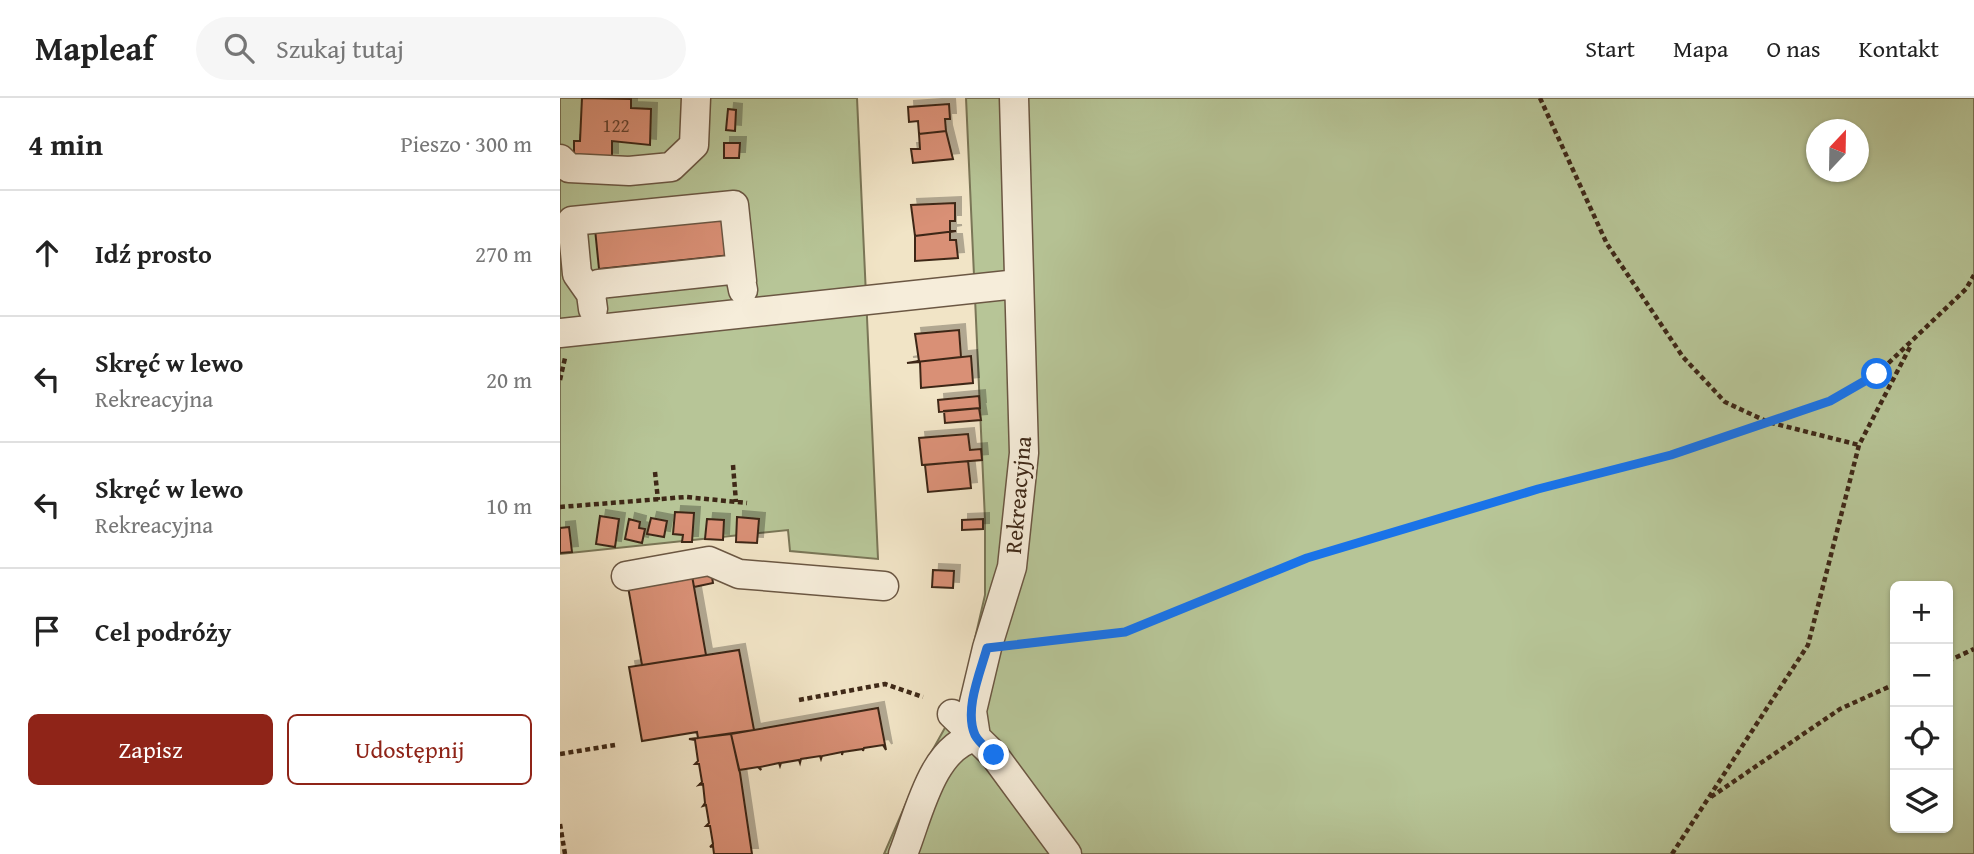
<!DOCTYPE html>
<html lang="pl">
<head>
<meta charset="utf-8">
<style>
  :root { --surface:#fff; --page:#f6f6f6; --text:#222; --muted:#767676; --line:#e0e0e0; --accent:#8f2418 }
  body { margin:0; font-family:"Gentium Book Plus",serif; background:var(--page); color:var(--text) }
  .controls { position:absolute; right:21px; bottom:21px; display:grid; overflow:hidden; border-radius:10px; box-shadow:0 2px 5px #0004 }
  .controls button { width:63px; height:63px; display:grid; place-items:center; padding:0; border:0; border-bottom:2px solid var(--line); background:var(--surface); color:var(--text); font:35px sans-serif }
  .compass { position:absolute; left:1246px; top:21px; width:63px; height:63px; border-radius:50%; background:var(--surface); box-shadow:0 2px 5px #0004; rotate:22deg }
  .stop { position:absolute; width:21px; height:21px; margin:-16px; border:5px solid #1a73e8; border-radius:50%; background:#fff }
  .stop.end { background:#1a73e8; border-color:#fff; box-shadow:0 2px 7px #0008 }
  .list { margin:0; padding:0; list-style:none }
  h2 { display:flex; justify-content:space-between; align-items:center; height:91px; margin:0; padding:0 28px; font-size:30px }
  h2 small { font-size:23px; font-weight:400; color:var(--muted) }
  .list li { display:grid; grid-template-columns:46px 1fr auto; gap:21px; align-items:center; box-sizing:border-box; height:126px; padding:0 28px; border-top:2px solid var(--line) }
  .list b { display:block; font-size:26px; white-space:nowrap }
  .list p { margin:0; font-size:23px; white-space:nowrap; color:var(--muted) }
  .list em { font-size:23px; font-style:normal; color:var(--muted) }
  .actions { display:flex; gap:14px; padding:21px 28px }
  .actions a { flex:1; padding:16px 0; border:2px solid var(--accent); border-radius:10px; text-align:center; font-size:24px; color:var(--accent) }
  .actions .main { background:var(--accent); color:#fff }
  .icon { flex:none; width:38px; height:38px; fill:none; stroke:currentColor; stroke-width:2; stroke-linecap:round; stroke-linejoin:round }
  .map { position:relative; flex:none; width:1414px; height:756px; overflow:hidden }
  header { display:flex; align-items:center; gap:42px; box-sizing:border-box; height:98px; padding:0 35px; background:var(--surface); border-bottom:2px solid var(--line) }
  header strong { font-size:33px }
  nav { display:flex; gap:38px; margin-inline-start:auto; font-size:24px }
  .search { width:490px; height:63px; background:var(--page); display:flex; align-items:center; gap:18px; box-sizing:border-box; padding:0 24px; border-radius:38px; color:var(--muted); font-size:26px }
  main { display:flex }
  aside { flex:1; background:var(--surface) }
  .map>svg:first-child { display:block }
  .green { fill:#b7c597; stroke:#7a7657; stroke-width:2; fill-rule:evenodd }
  .building { fill:#d99076; stroke:#3e2817; stroke-width:2; filter:url(#shadow) }
  .lines { fill:none; stroke-linecap:round; stroke-linejoin:round }
  .minor-casing { stroke:#6b5743; stroke-width:31 }
  .path { stroke:#3e2817; stroke-width:4.5; stroke-dasharray:5 3.5; stroke-linecap:butt }
  .minor { stroke:#f6edda; stroke-width:28 }
  .route { stroke:#1a73e8; stroke-width:9 }
  .labels { text-anchor:middle; stroke-width:5; stroke-linejoin:round; paint-order:stroke }
  .number-label { font-size:19px; fill:#65422f }
  .street-label { font-size:23px; fill:#3e2817; stroke:#f6edda }
</style>
</head>
<body>
<header>
<strong>Mapleaf</strong>
<div class="search"><svg class="icon" aria-label="search" viewBox="0 0 24 24"><circle cx="10" cy="10" r="6"/><path d="M15 15l6 6"/></svg>Szukaj tutaj</div>
<nav><a>Start</a><a>Mapa</a><a>O nas</a><a>Kontakt</a></nav>
</header>
<main>
<aside>
<h2>4 min<small>Pieszo · 300 m</small></h2>
<ul class="list">
<li><svg class="icon" aria-label="ahead" viewBox="0 0 24 24"><path d="M12 20V5M6 11l6-6 6 6"/></svg><div><b>Idź prosto</b></div><em>270 m</em></li>
<li><svg class="icon" aria-label="left" viewBox="0 0 24 24"><path d="M17 20v-9H6M10 6l-5 5 5 5"/></svg><div><b>Skręć w lewo</b><p>Rekreacyjna</p></div><em>20 m</em></li>
<li><svg class="icon" aria-label="left" viewBox="0 0 24 24"><path d="M17 20v-9H6M10 6l-5 5 5 5"/></svg><div><b>Skręć w lewo</b><p>Rekreacyjna</p></div><em>10 m</em></li>
<li><svg class="icon" aria-label="arrive" viewBox="0 0 24 24"><path d="M6 21V4h12l-3 4 3 4H6"/></svg><div><b>Cel podróży</b></div></li>
</ul>
<div class="actions"><a class="main">Zapisz</a><a>Udostępnij</a></div>
</aside>
<div class="map">
<svg width="1414" height="756" viewBox="0 0 1414 756">
  <defs>
    <filter id="shadow"><feDropShadow dx="6" dy="-6" stdDeviation="0" flood-color="#0004"/></filter>
  </defs>
  <rect width="100%" height="100%" fill="#f1e4c6"/>
  <filter id="stains"><feTurbulence type="fractalNoise" baseFrequency=".00286" numOctaves="4"/><feColorMatrix values="0 0 0 0 .2 0 0 0 0 .09 0 0 0 0 .02 0 0 0 .5 -.17"/></filter>
  <radialGradient id="worn" r=".72"><stop offset=".6" stop-color="#630" stop-opacity="0"/><stop offset="1" stop-color="#630" stop-opacity=".3"/></radialGradient>
  <!-- green -->
  <path class="green" d="M0 0H297L318 461 230 453 228 432 0 456Z
    M406 0H1414V756H324L357 680 401 601 425 497V422ZM1256 32H1298V74H1256ZM1335 488H1388V730H1335Z"/>
  <!-- building -->
  <path class="building" d="M22 0 71 1V10L91 11 90 47 52 43V61L14 59V43H20Z
    M389 6 390 21H385L386 33 359 36 358 23 349 24 348 9Z
    M168 11 176 12 175 33 166 32Z
    M386 33 393 61 353 65 351 51H360L359 36Z
    M164 45H180L179 60H164Z
    M395 105V123H390V133H396L355 138 351 107Z
    M166 117 171 157 39 171 35 131Z
    M396 133 390 134V142H396L398 160 355 163V138Z
    M399 232 401 259 347 265 359 263 355 236Z
    M411 258 413 285 361 290 360 264 347 265Z
    M419 298 420 310 379 314 378 302Z
    M419 310 421 322 385 325 384 313Z
    M408 336 410 352 421 351 422 362 362 367 359 340Z
    M408 363 411 390 368 394 365 367Z
    M115 414 134 415 132 444H122L123 437 113 436Z
    M40 418 59 421 55 449 36 446Z
    M177 419 199 421 197 445 176 444Z
    M91 420 107 423 104 439 87 436Z
    M69 421 80 424 79 430 85 431 82 445 65 441Z
    M147 421 164 422 163 442 145 441Z
    M423 421V431L402 432V422Z
    M9 429 12 454 0 455V430Z
    M150 466 153 485 134 489 131 472Z
    M131 472 146 557 82 567 67 483Z
    M373 472 394 473 393 490 372 489Z
    M179 552 194 632 138 640 137 634 82 643 69 569Z
    M318 610 326 652 323 647 304 650 303 653V651L283 654 282 657V654L262 658 261 661 260 658 241 661 240 665 239 662 221 665 220 668 219 665 200 669 201 672 198 669 179 672 171 636Z
    M171 636 180 675 192 756H154L153 748 150 749 153 746 150 728H146L149 725 146 707 143 708 145 705 143 686 139 687 142 684 139 666H135L138 663 135 642 129 641Z"/>
  <g class="lines">
    <defs>
      <path id="minor" d="M0 61 9 70 69 73 111 69 134 47 136 0
        M31 196 17 176 12 123 174 107 182 183
        M33 211 31 196 39 186 170 172 180 177 183 192
        M0 235 458 186
        M66 478 149 463 179 476 324 488
        M392 616 434 657 507 756
        M416 639 412 613 427 550 452 469 464 355 454 0
        M343 756C358 719 372 648 416 639"/>
    </defs>
    <!-- minor casing -->
    <use href="#minor" class="minor-casing"/>
    <!-- path -->
    <path class="path" d="M980 0 1047 146 1123 259 1165 304 1208 324 1299 347
      M0 282 5 260
      M173 367 176 404
      M95 374 98 402
      M0 409 126 399 187 405
      M452 547 565 534 747 460 978 391 1111 357 1270 303 1317 276 1406 191 1414 177
      M1388 563 1414 551
      M239 602 325 586 363 599
      M0 656 55 647
      M1151 699 1280 611 1335 586
      M0 726 5 756
      M1112 756 1248 547 1299 347 1350 249"/>
    <!-- minor -->
    <use href="#minor" class="minor"/>
  </g>
  <g class="lines">
    <!-- route -->
    <path class="route" d="M434 657C428 651 419 645 415 637 404 612 420 575 427 550L565 534 747 460 978 391 1111 357 1270 303 1317 276"/>
  </g>
  <g class="labels">
    <!-- number labels -->
    <g class="number-label">
      <text x="56" y="34">122</text>
    </g>
    <!-- street labels -->
    <g class="street-label">
      <text transform="translate(458 397) rotate(-85)" y="8">Rekreacyjna</text>
    </g>
  </g>
  <rect width="100%" height="100%" filter="url(#stains)"/>
  <rect width="100%" height="100%" fill="url(#worn)"/>
</svg>
<div class="controls">
<button>+</button>
<button>−</button>
<button><svg class="icon" aria-label="locate" viewBox="0 0 24 24"><circle cx="12" cy="12" r="6"/><path d="M12 2v4M12 18v4M2 12h4M18 12h4"/></svg></button>
<button><svg class="icon" aria-label="layers" viewBox="0 0 24 24"><path d="M12 4l9 5-9 5-9-5zM3 14l9 5 9-5"/></svg></button>
</div>
<svg class="compass" viewBox="-18 -18 36 36"><path d="M0-13l5 13h-10z" fill="#e53935"/><path d="M0 13l5-13h-10z" fill="#767676"/></svg>
<div class="stop" style="left:1317px;top:276px"></div>
<div class="stop end" style="left:434px;top:657px"></div>
</div>
</main>
</body>
</html>
